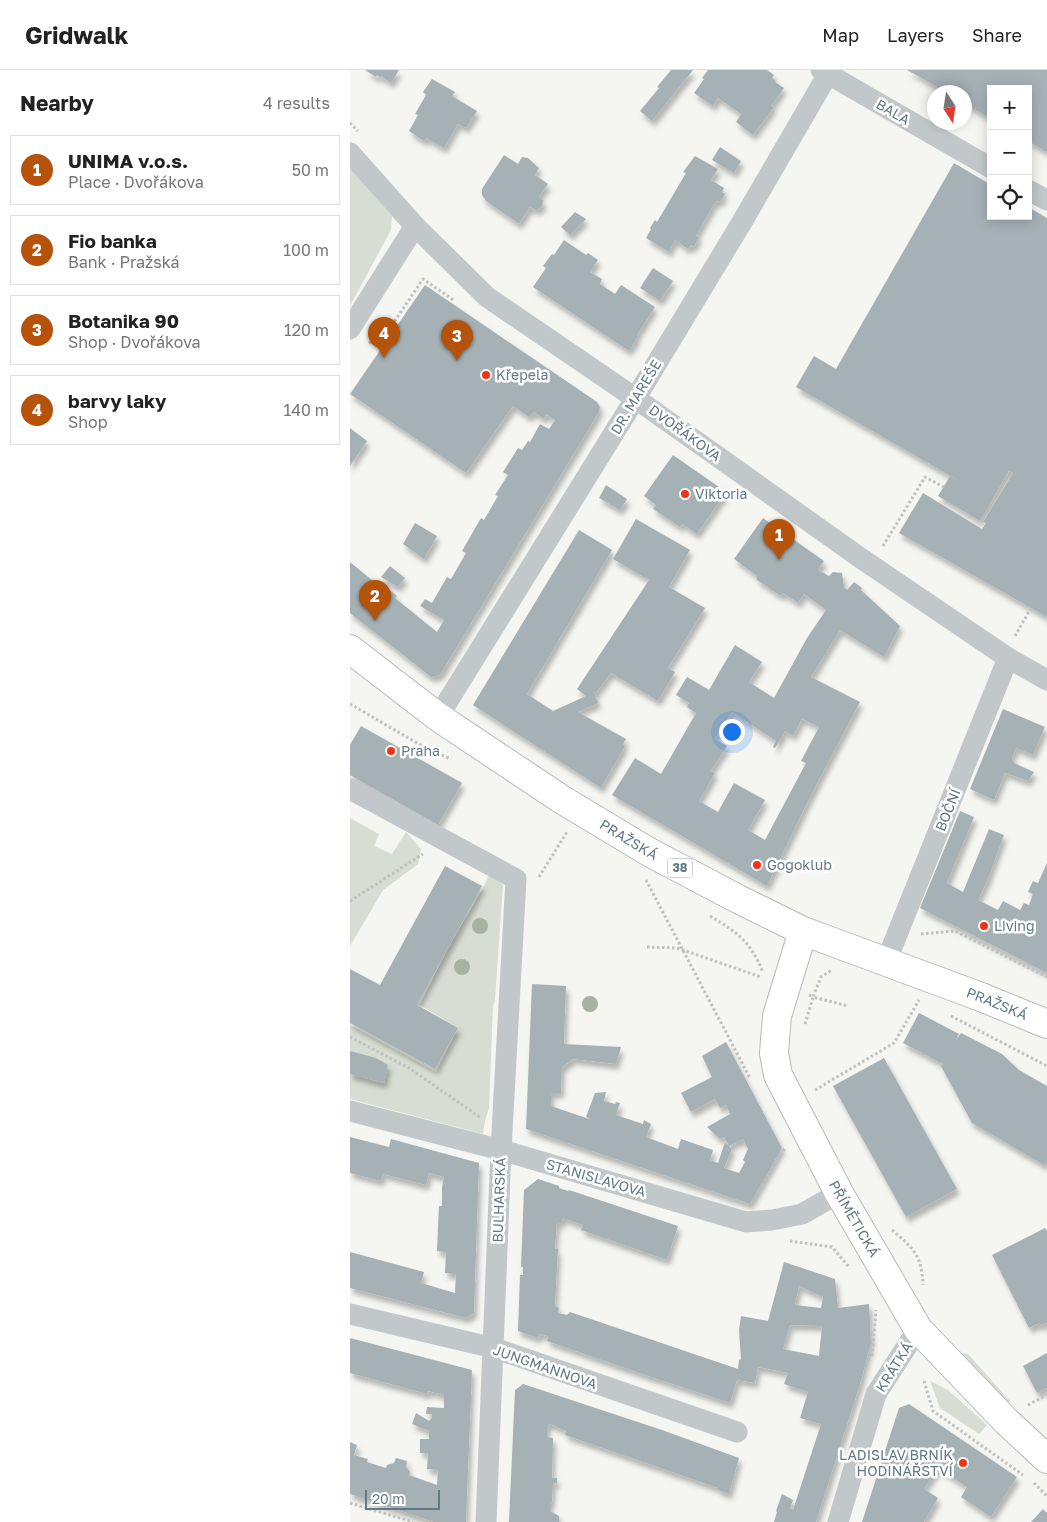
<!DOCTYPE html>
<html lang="en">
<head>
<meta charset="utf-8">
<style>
  :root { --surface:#fff; --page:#f6f6f6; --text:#222; --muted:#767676; --line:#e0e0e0; --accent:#b45309 }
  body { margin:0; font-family:"Golos Text",sans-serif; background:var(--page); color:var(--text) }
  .controls { position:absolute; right:15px; top:15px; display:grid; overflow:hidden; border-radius:0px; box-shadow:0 2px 12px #0003 }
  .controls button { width:45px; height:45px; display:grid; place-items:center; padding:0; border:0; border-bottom:1px solid var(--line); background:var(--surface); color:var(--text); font:25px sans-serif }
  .compass { position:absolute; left:577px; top:15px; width:45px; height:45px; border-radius:50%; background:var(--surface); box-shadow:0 2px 12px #0003; rotate:168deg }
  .scale { position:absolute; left:15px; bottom:12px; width:75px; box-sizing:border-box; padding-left:5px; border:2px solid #627985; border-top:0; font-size:14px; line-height:18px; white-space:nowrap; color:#627985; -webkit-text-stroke:4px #fff; paint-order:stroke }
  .you { position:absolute; left:381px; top:661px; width:18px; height:18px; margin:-12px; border:4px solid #fff; border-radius:50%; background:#1a73e8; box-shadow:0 0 0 8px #1a73e833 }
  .badge { display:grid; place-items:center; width:32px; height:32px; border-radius:50%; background:var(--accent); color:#fff; font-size:16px; font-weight:700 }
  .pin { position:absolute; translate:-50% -41px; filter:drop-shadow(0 1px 2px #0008) }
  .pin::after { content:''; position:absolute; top:26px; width:18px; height:15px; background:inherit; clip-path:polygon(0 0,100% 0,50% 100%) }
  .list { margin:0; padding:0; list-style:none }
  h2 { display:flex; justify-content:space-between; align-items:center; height:65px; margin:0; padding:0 20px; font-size:21px }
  h2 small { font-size:16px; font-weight:400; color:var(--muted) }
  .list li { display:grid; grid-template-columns:32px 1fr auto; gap:15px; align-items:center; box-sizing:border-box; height:70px; margin:0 10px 10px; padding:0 10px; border:1px solid var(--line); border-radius:0px }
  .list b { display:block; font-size:19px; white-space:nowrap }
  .list p { margin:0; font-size:16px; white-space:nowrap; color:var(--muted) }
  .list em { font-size:16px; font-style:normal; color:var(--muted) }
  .icon { flex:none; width:28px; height:28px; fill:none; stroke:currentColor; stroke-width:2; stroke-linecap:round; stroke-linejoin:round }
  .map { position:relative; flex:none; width:697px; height:1452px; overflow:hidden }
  header { display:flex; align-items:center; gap:30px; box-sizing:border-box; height:70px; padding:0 25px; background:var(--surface); border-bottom:1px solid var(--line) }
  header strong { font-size:24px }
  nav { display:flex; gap:28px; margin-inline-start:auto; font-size:18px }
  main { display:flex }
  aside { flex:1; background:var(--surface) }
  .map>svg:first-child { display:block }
  .green { fill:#d7ddd2 }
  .building { fill:#a6b1b6; fill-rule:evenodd; filter:url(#shadow) }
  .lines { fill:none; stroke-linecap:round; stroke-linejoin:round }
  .secondary-casing { stroke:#b4bbbe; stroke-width:30 }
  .primary-casing { stroke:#b5babd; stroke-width:30 }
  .path { stroke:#bec0c2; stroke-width:3; stroke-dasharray:2.5 2.5; stroke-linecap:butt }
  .minor { stroke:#c2c7ca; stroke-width:21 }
  .secondary { stroke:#fff; stroke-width:28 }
  .primary { stroke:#fff; stroke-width:28 }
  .tree { fill:#a8b2a2 }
  .poi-dot { fill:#f03316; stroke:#fff; stroke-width:2 }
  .labels { text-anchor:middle; stroke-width:5; stroke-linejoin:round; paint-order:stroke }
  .shield { fill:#fff; stroke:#91a1aa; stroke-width:1 }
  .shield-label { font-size:12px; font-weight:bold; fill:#627985 }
  .street-label { font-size:14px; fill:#627985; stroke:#fff }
  .poi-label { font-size:14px; fill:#627985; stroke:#fff; text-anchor:start }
</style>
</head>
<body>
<header>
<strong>Gridwalk</strong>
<nav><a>Map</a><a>Layers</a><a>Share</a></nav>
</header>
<main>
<aside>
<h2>Nearby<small>4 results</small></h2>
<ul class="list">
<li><span class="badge">1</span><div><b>UNIMA v.o.s.</b><p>Place · Dvořákova</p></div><em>50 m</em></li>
<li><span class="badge">2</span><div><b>Fio banka</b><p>Bank · Pražská</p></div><em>100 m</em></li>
<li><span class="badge">3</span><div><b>Botanika 90</b><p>Shop · Dvořákova</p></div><em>120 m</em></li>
<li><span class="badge">4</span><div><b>barvy laky</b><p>Shop</p></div><em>140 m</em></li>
</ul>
</aside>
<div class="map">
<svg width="697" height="1452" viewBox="0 0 697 1452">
  <defs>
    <filter id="shadow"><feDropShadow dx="3" dy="5.5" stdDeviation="2.5" flood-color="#0004"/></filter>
  </defs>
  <rect width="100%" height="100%" fill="#f5f5f1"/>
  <!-- green -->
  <path class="green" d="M0 98 42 146 41 160 0 236Z
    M0 748 29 764 24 776 42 784 56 762 71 779 68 794 33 820 0 876Z
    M140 804 153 815 145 930 143 936 139 1038 135 1051 133 1064 0 1029V955L86 1002 108 958 70 935 99 876 124 834Z
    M612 1283 618 1284 660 1331 655 1337 607 1289Z
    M580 1311 598 1320 637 1355 629 1364 590 1338Z"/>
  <!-- building -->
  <path class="building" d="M15 0H49L41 13 31 6V8L27 5 26 7Z
    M321 0H343L302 51 290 41 309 18 307 17Z
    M358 0H417L424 5 422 8 426 11 425 12 434 18 421 36 424 37 403 65 386 52 391 44 368 28 363 36 344 23 354 9 352 8Z
    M557 0H697V82L678 71V19H641V49L614 33V22H596Z
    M82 9 105 22 102 26 127 41 116 58 108 54 94 78 76 68 74 71 59 61 68 45 65 44 76 25 73 22Z
    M370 77 391 91 384 103 362 90Z
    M154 85 168 94 172 87 178 88 189 98 185 105 198 114 189 127 193 130 192 137 186 140 180 137 169 154 136 131 132 125V119Z
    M345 86 368 99 361 110 374 118 372 122 375 124 370 132 367 131 364 134 348 162 346 166 349 167 344 177 341 175 338 179 325 170 319 182 296 168 301 159 300 158 305 150 307 152 336 103 333 102Z
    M604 93 641 115V146H678V137L697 148V547L549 463 573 423 632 459 636 453 633 452 663 403 659 401 630 451 588 426 600 406 611 412 446 317 464 286 486 299Z
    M225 142 236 149 220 165 211 157Z
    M214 170 236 185 238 183 248 190 240 202 252 209 250 214 265 224 271 215 305 237 287 265V268L279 281 183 217 196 198 193 196 202 184 204 185Z
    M303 198 323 211 310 231 290 218Z
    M75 215 247 332 250 337 249 342 90 605 81 607 0 543V492L35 521 37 518 47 526 45 528 87 562 94 550 70 536 75 529 82 533 97 507 101 509 116 483 112 481 131 448 134 450 148 426 145 425 158 405 153 402 168 378 172 380 178 371 180 372 190 354 199 359 205 350 196 344 194 349 184 342 179 347 163 336 116 403 0 324Z
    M0 358 17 371 0 396Z
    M323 385 376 422 347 464 332 454 330 457 303 439 306 435 294 426Z
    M256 415 277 429 270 440 249 428Z
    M413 448 474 491 468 500 479 506 483 502 492 503 494 517 497 520 504 512 512 518 511 520 550 556 534 587 490 560 461 607 510 632 460 727 417 816 262 725 285 688 311 704 346 643 337 637 339 633 326 625 337 607 359 620 385 575 412 592 399 612 424 628 457 568 476 540 454 524 448 533 433 523 431 526 407 510V506L384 489ZM382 642 426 671 423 677 425 678 435 661 443 666 452 649 469 657 451 691 456 693 415 770 398 760 415 730 384 713 368 742 349 731 365 703 361 701 377 676 365 669Z
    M286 449 340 480 319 517 355 538 318 598 325 602 308 631 261 603 246 623 244 622 248 633 228 642 276 669 273 674 275 676 251 718 123 635 229 460 262 480 177 624 203 641 236 626 227 619 299 510 263 489Z
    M65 453 87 466 74 489 53 474Z
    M40 496 55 508 48 517 31 507Z
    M653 639 695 657 683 685 666 678 662 688 664 693 684 702 678 711 655 703 644 730 620 719Z
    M11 656 112 713 88 755 0 705V675Z
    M610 741 624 747 597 813 613 822 639 759 654 765 638 809 628 830 648 840 653 831 670 840 674 833 679 835 683 824 678 822 683 811 688 813 697 793V903L570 838Z
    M95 796 132 816 67 935 108 958 85 999 0 953V899L30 915Z
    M182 914 216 916 214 974 271 977 266 994 223 989 212 997 211 1023H201V1036L242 1050 236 1047 245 1023 256 1022 254 1031 265 1034 266 1032 270 1033 266 1045 293 1054 294 1050 301 1054 296 1067 328 1079 331 1069 363 1080 360 1090 368 1093 375 1072 382 1079 374 1098 389 1103 395 1092 393 1090 398 1079 393 1069 379 1076 374 1067 370 1069 357 1057 380 1044 376 1035 370 1038 365 1029 341 1042 331 1023 362 1007 352 986 376 972 432 1078 400 1134 176 1059Z
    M569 943 609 964 605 971 611 963 652 984 669 1000 697 1016V1093L694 1095 622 1053 591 996 593 994 553 973Z
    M0 981 26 988 38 995 34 1013 0 1004Z
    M534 988 607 1119 556 1147 483 1016Z
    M0 1067 39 1077 41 1069 129 1093 124 1243 116 1248 0 1218V1182L74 1202 71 1213 105 1223 106 1204 95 1203 96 1182 87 1181 89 1136H92V1117L94 1107 79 1103 76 1115 33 1104 31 1111 0 1103Z
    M188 1109 209 1116V1118L218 1121 219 1120 328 1156 317 1190 231 1160 233 1155 213 1148 211 1154 207 1152 205 1179H208L205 1236 209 1238 208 1243 217 1245 220 1242 388 1299 389 1290 391 1289 389 1260 391 1246 418 1251 434 1192 485 1209 488 1238 519 1234 521 1273 510 1314 466 1452H424L427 1442 426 1441 432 1424 443 1430 440 1438 443 1440 471 1354 450 1348 458 1322 434 1314 438 1303 408 1297 405 1313 387 1310 380 1333 295 1305 197 1271 198 1266 189 1264 188 1268 168 1261 170 1205H173V1197H171L174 1120ZM449 1216 473 1227 471 1238 445 1235ZM440 1255 472 1256 469 1286 433 1279Z
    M695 1158 697 1161V1253L691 1256 690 1253 679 1258 642 1185Z
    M0 1268 122 1300 116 1452H84L0 1424V1372L7 1375 4 1385 18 1389 17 1392 36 1398 37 1395 44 1393 46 1388 57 1391 56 1397 60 1402 59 1405 87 1415 88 1400 77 1399 78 1383H70V1369H79V1361L62 1354 66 1343 79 1351 82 1348V1344H76L77 1337 94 1338V1325L78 1321 77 1324 0 1303Z
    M697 1283V1318L687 1323 673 1296Z
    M173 1314 312 1360 389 1388 379 1424 368 1420V1418L215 1365 216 1361 200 1354 197 1356V1367L203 1368 202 1408H207V1413H203L202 1432H200V1441L209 1446V1452H159L165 1320Z
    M559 1334 667 1407 641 1447 611 1427 617 1417 588 1398 574 1419 588 1428 574 1452H512L549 1338Z
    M693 1439 697 1443V1452H681Z"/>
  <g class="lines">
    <defs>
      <g id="secondary">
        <path id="s1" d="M453 861 427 946 424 983 428 1005 489 1123 568 1259 656 1351 697 1389"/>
      </g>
      <g id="primary">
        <path id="s2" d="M0 579 88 647 211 729 299 782 388 829 453 861 631 927 697 954"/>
      </g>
    </defs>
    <!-- secondary casing -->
    <use href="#secondary" class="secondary-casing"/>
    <!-- primary casing -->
    <use href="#primary" class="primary-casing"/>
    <!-- path -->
    <path class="path" d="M0 53 8 61
      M19 273 34 267 73 209 105 231
      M533 476 575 407 594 417
      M665 566 681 538
      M0 634 81 681 101 689
      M189 807 217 762
      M296 810 400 1008
      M0 831 73 784
      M360 846C388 863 400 871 413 902
      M571 864 605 861 697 907
      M297 877 327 878 411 907
      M459 925 463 927 471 907 482 900
      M601 946 697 996
      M455 954 463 927 498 936
      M0 967 59 998 131 1048
      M465 1020 544 973 569 930
      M406 1129 435 1078
      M542 1160C563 1178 572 1185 573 1215
      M440 1171 482 1177 499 1197
      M522 1286 526 1240
      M574 1311 583 1341 673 1405
      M678 1335 697 1325
      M684 1413 697 1426
      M0 1433 63 1452"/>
    <!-- minor -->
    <path class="minor" d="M471 0 641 98
      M0 83 65 156 137 227 285 328 512 489 658 588 697 610
      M678 120 697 130
      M0 259 65 156
      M88 647 293 316 392 152 478 4
      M0 719 166 809 151 1080 136 1452
      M536 892 658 588
      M0 1041 151 1080 396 1152 422 1150 452 1144 489 1123
      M0 1244 144 1278 387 1362
      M488 1452 526 1324 568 1259"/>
    <!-- secondary -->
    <use href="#secondary" class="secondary"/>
    <!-- primary -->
    <use href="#primary" class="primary"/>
  </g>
  <!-- trees -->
  <g class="tree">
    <circle cx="130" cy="856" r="8"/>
    <circle cx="112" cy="897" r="8"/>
    <circle cx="240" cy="934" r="8"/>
  </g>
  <!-- markers -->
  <g class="poi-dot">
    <circle cx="136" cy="305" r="5"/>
    <circle cx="335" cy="424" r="5"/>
    <circle cx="41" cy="681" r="5"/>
    <circle cx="407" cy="795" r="5"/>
    <circle cx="634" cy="856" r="5"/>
    <circle cx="613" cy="1393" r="5"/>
  </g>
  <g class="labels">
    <!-- shield labels -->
    <rect class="shield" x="317.5" y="788.5" width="25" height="19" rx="4"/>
    <g class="shield-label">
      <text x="330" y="802">38</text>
    </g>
    <!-- street labels -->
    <g class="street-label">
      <text transform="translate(543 42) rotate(30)" y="5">BALA</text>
      <text transform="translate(286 327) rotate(-59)" y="5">DR. MAREŠE</text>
      <text transform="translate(335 363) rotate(36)" y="5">DVOŘÁKOVA</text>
      <text transform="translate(598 740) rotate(-68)" y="5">BOČNÍ</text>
      <text dy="5" stroke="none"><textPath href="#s2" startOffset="338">PRAŽSKÁ</textPath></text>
      <text dy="5" stroke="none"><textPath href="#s2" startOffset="742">PRAŽSKÁ</textPath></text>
      <text transform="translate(246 1108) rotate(16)" y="5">STANISLAVOVA</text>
      <text transform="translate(149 1130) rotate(-88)" y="5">BULHARSKÁ</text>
      <text dy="5" stroke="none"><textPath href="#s1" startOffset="311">PŘÍMĚTICKÁ</textPath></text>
      <text transform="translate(195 1297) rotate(19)" y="5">JUNGMANNOVA</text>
      <text transform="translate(544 1297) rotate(-58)" y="5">KRÁTKÁ</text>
    </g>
    <!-- poi labels -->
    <g class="poi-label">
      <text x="146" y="310">Křepela</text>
      <text x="345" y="429">Viktoria</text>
      <text x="51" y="686">Praha</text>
      <text x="417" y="800">Gogoklub</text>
      <text x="644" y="861">Living</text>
      <text x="603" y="1390" text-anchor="end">LADISLAV BRNÍK<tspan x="603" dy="16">HODINÁŘSTVÍ</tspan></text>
    </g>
  </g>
</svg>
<div class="controls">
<button>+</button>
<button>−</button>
<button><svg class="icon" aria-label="locate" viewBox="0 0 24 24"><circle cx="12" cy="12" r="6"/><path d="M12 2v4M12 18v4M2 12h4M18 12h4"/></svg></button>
</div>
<svg class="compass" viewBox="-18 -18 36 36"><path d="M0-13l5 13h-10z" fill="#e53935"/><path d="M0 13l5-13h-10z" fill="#767676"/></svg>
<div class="scale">20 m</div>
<div class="you"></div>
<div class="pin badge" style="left:429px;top:490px">1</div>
<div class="pin badge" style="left:25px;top:551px">2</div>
<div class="pin badge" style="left:107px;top:291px">3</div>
<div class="pin badge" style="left:34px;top:288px">4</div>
</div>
</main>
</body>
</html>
